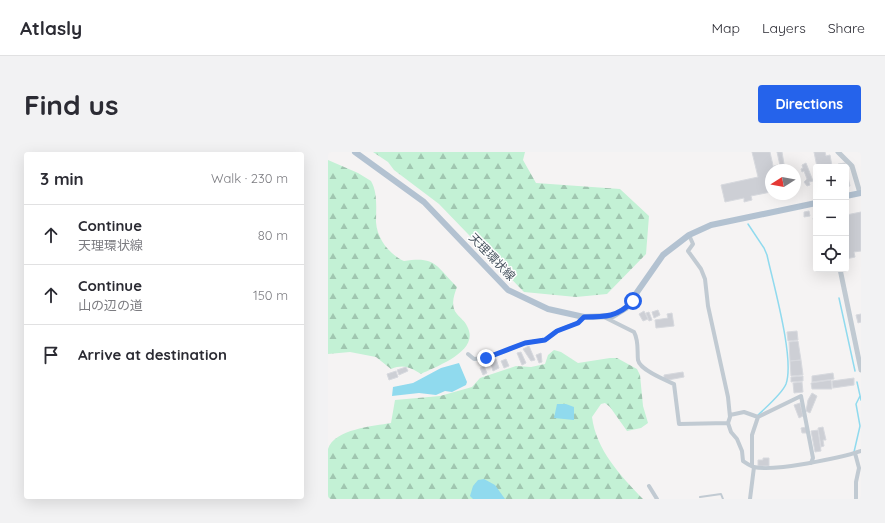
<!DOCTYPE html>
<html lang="en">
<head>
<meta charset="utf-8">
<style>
  :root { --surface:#fff; --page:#f2f2f3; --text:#2b2b33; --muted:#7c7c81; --line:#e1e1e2; --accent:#2563eb }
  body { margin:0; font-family:Quicksand,"Noto Sans JP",sans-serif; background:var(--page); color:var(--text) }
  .controls { position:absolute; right:12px; top:12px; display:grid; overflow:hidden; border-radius:4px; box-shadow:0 4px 16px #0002 }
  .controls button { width:36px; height:36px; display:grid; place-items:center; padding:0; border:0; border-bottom:1px solid var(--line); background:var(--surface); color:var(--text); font:20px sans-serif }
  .compass { position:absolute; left:437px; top:12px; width:36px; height:36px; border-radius:50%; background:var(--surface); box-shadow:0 4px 16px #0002; rotate:259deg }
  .stop { position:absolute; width:12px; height:12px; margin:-9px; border:3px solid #2563eb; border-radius:50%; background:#fff }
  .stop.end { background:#2563eb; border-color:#fff; box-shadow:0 1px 4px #0008 }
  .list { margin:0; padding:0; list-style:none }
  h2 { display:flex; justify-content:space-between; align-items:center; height:52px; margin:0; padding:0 16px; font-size:17px }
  h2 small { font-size:13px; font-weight:400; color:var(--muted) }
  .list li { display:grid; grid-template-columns:26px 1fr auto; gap:12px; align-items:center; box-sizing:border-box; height:60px; padding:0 16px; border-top:1px solid var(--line) }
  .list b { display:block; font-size:15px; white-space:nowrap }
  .list p { margin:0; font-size:13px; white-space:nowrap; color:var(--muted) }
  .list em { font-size:13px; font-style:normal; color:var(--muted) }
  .icon { flex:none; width:22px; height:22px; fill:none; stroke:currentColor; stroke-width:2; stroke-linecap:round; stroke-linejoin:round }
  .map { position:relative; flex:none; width:533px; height:347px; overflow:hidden; border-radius:4px }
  header { display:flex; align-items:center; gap:24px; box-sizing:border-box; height:56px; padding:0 20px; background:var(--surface); border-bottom:1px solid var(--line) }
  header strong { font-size:19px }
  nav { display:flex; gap:22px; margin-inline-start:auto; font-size:14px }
  .intro { display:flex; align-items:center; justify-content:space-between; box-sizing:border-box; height:96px; padding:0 24px }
  h1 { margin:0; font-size:28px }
  .button { padding:10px 18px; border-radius:4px; background:var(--accent); color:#fff; font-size:14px; font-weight:700 }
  main { display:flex; gap:24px; padding:0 24px }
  aside { flex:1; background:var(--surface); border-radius:4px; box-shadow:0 4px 16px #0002 }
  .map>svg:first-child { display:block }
  .forest { fill:url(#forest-firs) }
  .water { fill:#90daee }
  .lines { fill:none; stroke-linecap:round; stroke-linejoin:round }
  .stream { stroke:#90daee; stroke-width:1.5 }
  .building { fill:#cdcfd5; stroke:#d7d9de }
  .service { stroke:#c1cad2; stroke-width:2 }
  .minor { stroke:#c1cad2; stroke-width:4 }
  .tertiary { stroke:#c1cad2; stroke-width:5 }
  .primary { stroke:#b3c2d1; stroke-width:6 }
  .route { stroke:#2563eb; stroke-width:5 }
  .labels { text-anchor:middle; stroke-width:3; stroke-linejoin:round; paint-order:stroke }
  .street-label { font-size:12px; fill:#4a5661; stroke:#fff }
</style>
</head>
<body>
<header>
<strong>Atlasly</strong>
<nav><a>Map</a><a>Layers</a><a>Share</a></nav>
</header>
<div class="intro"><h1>Find us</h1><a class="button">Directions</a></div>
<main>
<aside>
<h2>3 min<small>Walk · 230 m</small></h2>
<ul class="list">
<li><svg class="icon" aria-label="ahead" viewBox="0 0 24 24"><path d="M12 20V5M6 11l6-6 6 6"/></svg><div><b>Continue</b><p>天理環状線</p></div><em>80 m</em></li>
<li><svg class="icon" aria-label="ahead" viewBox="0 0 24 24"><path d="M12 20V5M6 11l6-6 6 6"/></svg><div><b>Continue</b><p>山の辺の道</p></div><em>150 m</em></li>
<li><svg class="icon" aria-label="arrive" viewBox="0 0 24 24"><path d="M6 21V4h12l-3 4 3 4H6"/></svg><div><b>Arrive at destination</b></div></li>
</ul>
</aside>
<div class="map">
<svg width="533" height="347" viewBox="0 0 533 347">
  <defs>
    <pattern id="forest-firs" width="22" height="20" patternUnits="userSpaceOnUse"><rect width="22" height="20" fill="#c3f1d5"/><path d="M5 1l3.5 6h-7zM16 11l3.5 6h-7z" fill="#a0c6b0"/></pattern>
  </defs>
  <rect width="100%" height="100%" fill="#f5f3f3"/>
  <!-- forest -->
  <path class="forest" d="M45 0H197L195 8 208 31 292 37 321 64 318 102 279 142 248 145 196 140 111 52 66 18 60 10Z
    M0 8 30 21 43 29C50 41 48 57 48 70 49 87 62 103 76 109 108 104 108 114 129 135 126 143 122 154 129 162 132 166 137 169 139 174 153 199 109 214 93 222 81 215 76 212 63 217L48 205 22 200 0 202Z
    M226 198 233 200 250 211 282 206H289L309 217 312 223 315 254 320 271 313 276 299 279 282 255 277 251 273 252 264 265C268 298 293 324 315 347H0C0 336 0 305 0 297 6 277 46 274 63 271L67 248 112 244 144 235 152 226 188 214 203 215 217 212 220 203Z"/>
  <!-- water -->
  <path class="water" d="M131 211 139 230 138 233 124 240 117 239 108 243 91 241 64 244 65 235 85 231 113 216Z
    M229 252H238L246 255V268L226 266Z
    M156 327 167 333 177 347H145L142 344 145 334 150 328Z"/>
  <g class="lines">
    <!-- stream -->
    <path class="stream" d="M420 72 436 96 439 103C445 131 467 207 458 232 454 242 437 256 429 264
      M511 146 527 219
      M529 230 533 248
      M526 300 532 274 528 252 532 244"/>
  </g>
  <!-- building -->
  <path class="building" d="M424 0H442L446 18H443V40L423 44 424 48 416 50V46L397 50 393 33 430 25Z
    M449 0H454L457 18H453Z
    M486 0H497L498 4 502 3 504 14 489 15Z
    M478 11 485 29 481 30 482 33 479 34 476 30 479 27 476 19 474 20 473 17 475 16 474 13Z
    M517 11 518 15H509L510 12Z
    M450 13 451 18H447L446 14Z
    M518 16 522 34 518 35Z
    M467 19 472 29 468 31 467 29Z
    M481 59 482 64 476 65V60Z
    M533 60V99L526 100 527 105 518 107V63Z
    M485 66H488V80Z
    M330 158 332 163 326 166 324 160Z
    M316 159 320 167 315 169 311 162Z
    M321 160 324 168 321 169 318 161Z
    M344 161 346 174 328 176 327 168 340 166 339 162Z
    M533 162V170L530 171 528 163Z
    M469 179 470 188 460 189 459 180Z
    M470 189 473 208 462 209 461 190Z
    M201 194 207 208 203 209 195 197Z
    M193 200 198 211 194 213 189 201Z
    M213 201 214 210 211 211 208 203Z
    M168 207 171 216 165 219 163 212 166 211 165 208Z
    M178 207 181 214 176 216 173 209Z
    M473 208 475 223 463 224 462 209Z
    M156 214 159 221 155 223 152 216Z
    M78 215 80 219 71 223 69 218Z
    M68 219 70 225 61 228 59 222Z
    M355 220 356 225 340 228 336 226V223Z
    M505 221 506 227 484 230V224Z
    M475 224V229L463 230V225Z
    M526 226V233L505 236 504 229Z
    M503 228 504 237H484L483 231Z
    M474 230 475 240 466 241 465 231Z
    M484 241 489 244 482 261 478 259 480 248Z
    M472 251 475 264 471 266 466 253Z
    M478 275 479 281H474L473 276Z
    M495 275 498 288H495L496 294 493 295 490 276Z
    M490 278 493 299 487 300 483 279Z
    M435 306H441V314H430V308H435Z"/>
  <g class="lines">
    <!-- service -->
    <path class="service" d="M372 345 393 342 395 347"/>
    <!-- minor -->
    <path class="minor" d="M361 83 365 92 360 99 373 117 377 127 380 154 400 245 402 265 400 271 403 280 409 287 414 299 415 309C418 311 422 314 426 315 445 320 513 306 533 299
      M278 166 306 180C311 189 309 199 310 208 312 218 337 228 346 232L351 272 400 271
      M140 202 146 207 158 206 197 191 217 188 229 179 249 171 256 165
      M402 263 416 260 430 265
      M527 301 531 316 528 330V347
      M424 314V283L430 265 473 244 485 306 483 311
      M321 334 329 347
      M422 347 426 315"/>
    <!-- tertiary -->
    <path class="tertiary" d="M510 0 524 14 532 41
      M512 117 533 218"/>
    <!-- primary -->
    <path class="primary" d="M27 0 96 50 180 138 220 157 256 165 285 164 298 156 335 103 361 83 383 73 488 51
      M518 44 533 41"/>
  </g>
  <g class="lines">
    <!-- route -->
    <path class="route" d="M158 206 197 191 217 188 229 179 250 171 256 165C277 165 290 165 305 149"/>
  </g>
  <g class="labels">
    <!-- street labels -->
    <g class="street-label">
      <text transform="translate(164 105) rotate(46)" y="4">天理環状線</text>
    </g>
  </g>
</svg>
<div class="controls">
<button>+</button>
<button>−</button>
<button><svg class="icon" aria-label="locate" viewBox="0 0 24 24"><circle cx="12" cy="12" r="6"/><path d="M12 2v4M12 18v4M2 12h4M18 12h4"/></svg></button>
</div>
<svg class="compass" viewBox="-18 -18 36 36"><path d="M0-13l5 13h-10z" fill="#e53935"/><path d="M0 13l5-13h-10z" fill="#7c7c81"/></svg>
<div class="stop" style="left:305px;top:149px"></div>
<div class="stop end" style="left:158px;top:206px"></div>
</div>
</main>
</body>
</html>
